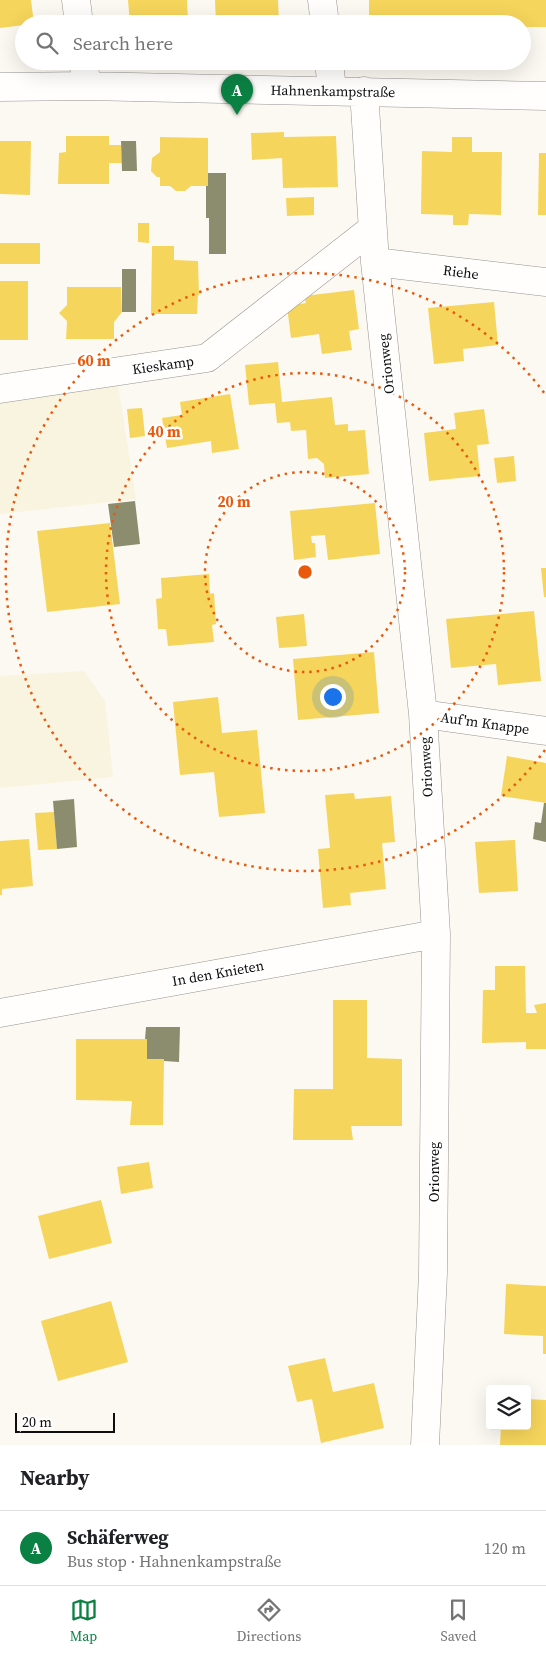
<!DOCTYPE html>
<html lang="en">
<head>
<meta charset="utf-8">
<style>
  :root { --surface:#fff; --page:#f6f6f6; --text:#202124; --muted:#757577; --line:#e0e0e0; --accent:#0b8043 }
  body { margin:0; font-family:"Source Serif 4",serif; background:var(--page); color:var(--text) }
  .controls { position:absolute; right:15px; bottom:15px; display:grid; overflow:hidden; border-radius:5px; box-shadow:0 5px 20px #0002 }
  .controls button { width:45px; height:45px; display:grid; place-items:center; padding:0; border:0; border-bottom:1px solid var(--line); background:var(--surface); color:var(--text); font:25px sans-serif }
  .scale { position:absolute; left:15px; bottom:12px; width:100px; box-sizing:border-box; padding-left:5px; border:2px solid #0e0e0e; border-top:0; font-size:14px; line-height:18px; white-space:nowrap; color:#0e0e0e; -webkit-text-stroke:4px #fff; paint-order:stroke }
  .you { position:absolute; left:332px; top:696px; width:18px; height:18px; margin:-12px; border:4px solid #fff; border-radius:50%; background:#1a73e8; box-shadow:0 0 0 8px #1a73e833 }
  .badge { display:grid; place-items:center; width:32px; height:32px; border-radius:50%; background:var(--accent); color:#fff; font-size:16px; font-weight:700 }
  .pin { position:absolute; translate:-50% -41px; filter:drop-shadow(0 1px 2px #0008) }
  .pin::after { content:''; position:absolute; top:26px; width:18px; height:15px; background:inherit; clip-path:polygon(0 0,100% 0,50% 100%) }
  .list { margin:0; padding:0; list-style:none }
  h2 { display:flex; justify-content:space-between; align-items:center; height:65px; margin:0; padding:0 20px; font-size:21px }
  h2 small { font-size:16px; font-weight:400; color:var(--muted) }
  .list li { display:grid; grid-template-columns:32px 1fr auto; gap:15px; align-items:center; box-sizing:border-box; height:75px; padding:0 20px; border-top:1px solid var(--line) }
  .list b { display:block; font-size:19px; white-space:nowrap }
  .list p { margin:0; font-size:16px; white-space:nowrap; color:var(--muted) }
  .list em { font-size:16px; font-style:normal; color:var(--muted) }
  .icon { flex:none; width:28px; height:28px; fill:none; stroke:currentColor; stroke-width:2; stroke-linecap:round; stroke-linejoin:round }
  .map { position:relative; flex:none; width:546px; height:1445px; overflow:hidden }
  .search { position:absolute; background:var(--surface); box-shadow:0 5px 20px #0002; left:15px; right:15px; top:15px; height:55px; display:flex; align-items:center; gap:12px; box-sizing:border-box; padding:0 18px; border-radius:28px; color:var(--muted); font-size:19px }
  .sheet { height:140px; background:var(--surface) }
  nav { display:flex; justify-content:space-around; align-items:center; box-sizing:border-box; height:70px; border-top:1px solid var(--line); background:var(--surface); font-size:14px; color:var(--muted) }
  nav a { display:grid; justify-items:center; gap:2px }
  nav .on { color:var(--accent) }
  .map>svg:first-child { display:block }
  .farmland { fill:#f8f4df }
  .homes { fill:#f6d55c }
  .industry { fill:#8c8c6e }
  .lines { fill:none; stroke-linecap:round; stroke-linejoin:round }
  .street-casing { stroke:#959491; stroke-width:29 }
  .street { stroke:#fffefd; stroke-width:28 }
  .ring { fill:none; stroke:#e8590c; stroke-width:2.5; stroke-dasharray:2.5 5 }
  .labels { text-anchor:middle; stroke-width:5; stroke-linejoin:round; paint-order:stroke }
  .street-label { font-size:14px; fill:#0e0e0e; stroke:#fff }
  .centre { fill:#e8590c; stroke:#fff; stroke-width:2.5 }
  .ring-label { font-size:15px; text-anchor:middle; font-weight:bold; fill:#e8590c; stroke:#fff; stroke-width:5; stroke-linejoin:round; paint-order:stroke }
</style>
</head>
<body>
<div class="map">
<svg width="546" height="1445" viewBox="0 0 546 1445">
  <rect width="100%" height="100%" fill="#fcf9f2"/>
  <!-- farmland -->
  <path class="farmland" d="M118 384 136 499 0 514V402Z
    M84 671 105 701 113 777 0 788V676Z"/>
  <!-- homes -->
  <path class="homes" d="M0 0H31L34 24H24V25L0 28Z
    M128 0H187L188 22 130 24Z
    M215 0H278L279 24H216Z
    M369 0H546V27H522V24H369Z
    M284 132V137L336 136 338 187 283 188 282 158 252 160 251 133Z
    M66 136H109V145H121L122 163H109V184H58L59 153 66 152Z
    M160 137 208 138V186H191L185 191H176L170 186H160V177H157L151 171 152 158 160 152Z
    M452 137H472V152H502L501 215 469 214 468 225H453V215L421 214 422 151 452 152Z
    M0 141H31L30 195 0 194Z
    M539 153H546V215H538Z
    M314 197V215L287 216 286 198Z
    M138 223H149V243L138 242Z
    M0 243H40V264H0Z
    M152 246H174V260L198 261 199 295H198L197 314H151Z
    M0 281H28V340H0Z
    M67 287H121L122 312 114 322V339H66L67 321 59 313 67 305Z
    M354 290 359 329 349 331 352 350 322 354 319 334 291 338 287 306 306 303 304 296Z
    M494 302 498 345 463 349 464 361 434 364 428 308Z
    M278 362 282 402 332 397 335 425 348 424V431L365 430 369 474 325 478 324 464 317 458 308 459 306 430 291 431 290 422 277 423 275 403 249 405 245 365Z
    M230 394 239 449 212 453 211 441 167 448 162 418 182 415 180 402Z
    M142 408 145 436 130 438 127 409Z
    M484 409 489 444 477 445 480 476 429 481 424 433 456 429 454 413Z
    M514 456 516 481 497 483 494 458Z
    M375 503 380 554 328 560 325 535 311 536 312 543H315L316 557 294 560 290 511Z
    M110 523 120 604 47 612 37 531Z
    M541 568H546V597H544Z
    M209 574 210 594 214 593 216 624 212 625 214 642 168 646 166 629H158L156 599 162 598 161 578Z
    M534 611 541 681 498 685 496 664 451 668 446 619Z
    M304 614 307 646 279 648 276 617Z
    M374 652 379 713 298 720 293 659Z
    M218 697 222 733 257 730 265 813 219 817 214 772 180 775 173 702Z
    M507 756 546 763V803L501 796Z
    M354 793 355 799 391 796 395 842 382 843 386 889 350 893 351 905 323 908 318 849 330 848 325 795Z
    M54 812 57 849 38 850 35 813Z
    M29 839 33 886 2 889V895H0V841Z
    M515 840 518 891 479 893 475 842Z
    M495 966H525L526 1013H537L534 1005 546 1003V1049H526V1042L482 1043 483 990H495Z
    M333 1000H367V1058L402 1059V1126H351L353 1140H293L294 1089H333Z
    M76 1039H147V1059H164L163 1125H130L132 1101 76 1100Z
    M149 1162 153 1188 121 1194 117 1167Z
    M101 1200 112 1243 49 1259 38 1216Z
    M506 1284 546 1286V1354H543V1336L504 1334Z
    M111 1301 128 1362 58 1381 41 1321Z
    M325 1358 333 1392 374 1383 384 1428 321 1443 312 1399 297 1402 288 1366Z
    M527 1399 546 1400V1445H500L501 1426H527Z"/>
  <!-- industry -->
  <path class="industry" d="M121 141H136L137 171H122Z
    M208 173H226V254H209V218H206V186H208Z
    M122 269H136V312H122Z
    M135 501 140 544 114 547 108 504Z
    M74 799 77 847 57 849 53 801Z
    M544 803H546V842L533 839 535 822 541 823Z
    M146 1027H180L179 1062 164 1061V1059H147V1039H145Z"/>
  <g class="lines">
    <defs>
      <path id="street" d="M76 0 79 24
        M322 0 325 24
        M83 61 87 86
        M329 61 332 90
        M0 87 87 86 546 96
        M364 91 375 262 423 714 436 934 433 1273 425 1445
        M375 262 546 282
        M0 389 207 358 372 229
        M423 714 546 731
        M0 1013 436 934"/>
    </defs>
    <!-- street casing -->
    <use href="#street" class="street-casing"/>
    <!-- street -->
    <use href="#street" class="street"/>
  </g>
  <!-- distance rings -->
  <g class="ring">
    <circle cx="305" cy="572" r="100"/>
    <circle cx="305" cy="572" r="199"/>
    <path d="M545 750A299 299 0 1 1 545 394"/>
  </g>
  <g class="labels">
    <!-- street labels -->
    <g class="street-label">
      <text transform="translate(333 91) rotate(1)" y="5">Hahnenkampstraße</text>
      <text transform="translate(461 272) rotate(7)" y="5">Riehe</text>
      <text transform="translate(386 364) rotate(-96)" y="5">Orionweg</text>
      <text transform="translate(163 365) rotate(-8)" y="5">Kieskamp</text>
      <text transform="translate(485 723) rotate(8)" y="5">Auf'm Knappe</text>
      <text transform="translate(426 767) rotate(-93)" y="5">Orionweg</text>
      <text transform="translate(218 973) rotate(-10)" y="5">In den Knieten</text>
      <text transform="translate(434 1172) rotate(-90)" y="5">Orionweg</text>
    </g>
  </g>
  <circle cx="305" cy="572" r="8" class="centre"/>
  <g class="ring-label">
    <text x="94" y="366">60 m</text>
    <text x="164" y="437">40 m</text>
    <text x="234" y="507">20 m</text>
  </g>
</svg>
<div class="controls">
<button><svg class="icon" aria-label="layers" viewBox="0 0 24 24"><path d="M12 4l9 5-9 5-9-5zM3 14l9 5 9-5"/></svg></button>
</div>
<div class="scale">20 m</div>
<div class="you"></div>
<div class="pin badge" style="left:237px;top:115px">A</div>
<div class="search"><svg class="icon" aria-label="search" viewBox="0 0 24 24"><circle cx="10" cy="10" r="6"/><path d="M15 15l6 6"/></svg>Search here</div>
</div>
<section class="sheet">
<h2>Nearby<small></small></h2>
<ul class="list">
<li><span class="badge">A</span><div><b>Schäferweg</b><p>Bus stop · Hahnenkampstraße</p></div><em>120 m</em></li>
</ul>
</section>
<nav>
<a class="on"><svg class="icon" aria-label="map" viewBox="0 0 24 24"><path d="M3 6l6-2 6 2 6-2v14l-6 2-6-2-6 2zM9 4v14M15 6v14"/></svg>Map</a>
<a><svg class="icon" aria-label="directions" viewBox="0 0 24 24"><path d="M12 3l9 9-9 9-9-9zM9 14v-3h6M13 9l2 2-2 2"/></svg>Directions</a>
<a><svg class="icon" aria-label="saved" viewBox="0 0 24 24"><path d="M7 4h10v16l-5-4-5 4z"/></svg>Saved</a>
</nav>
</body>
</html>
